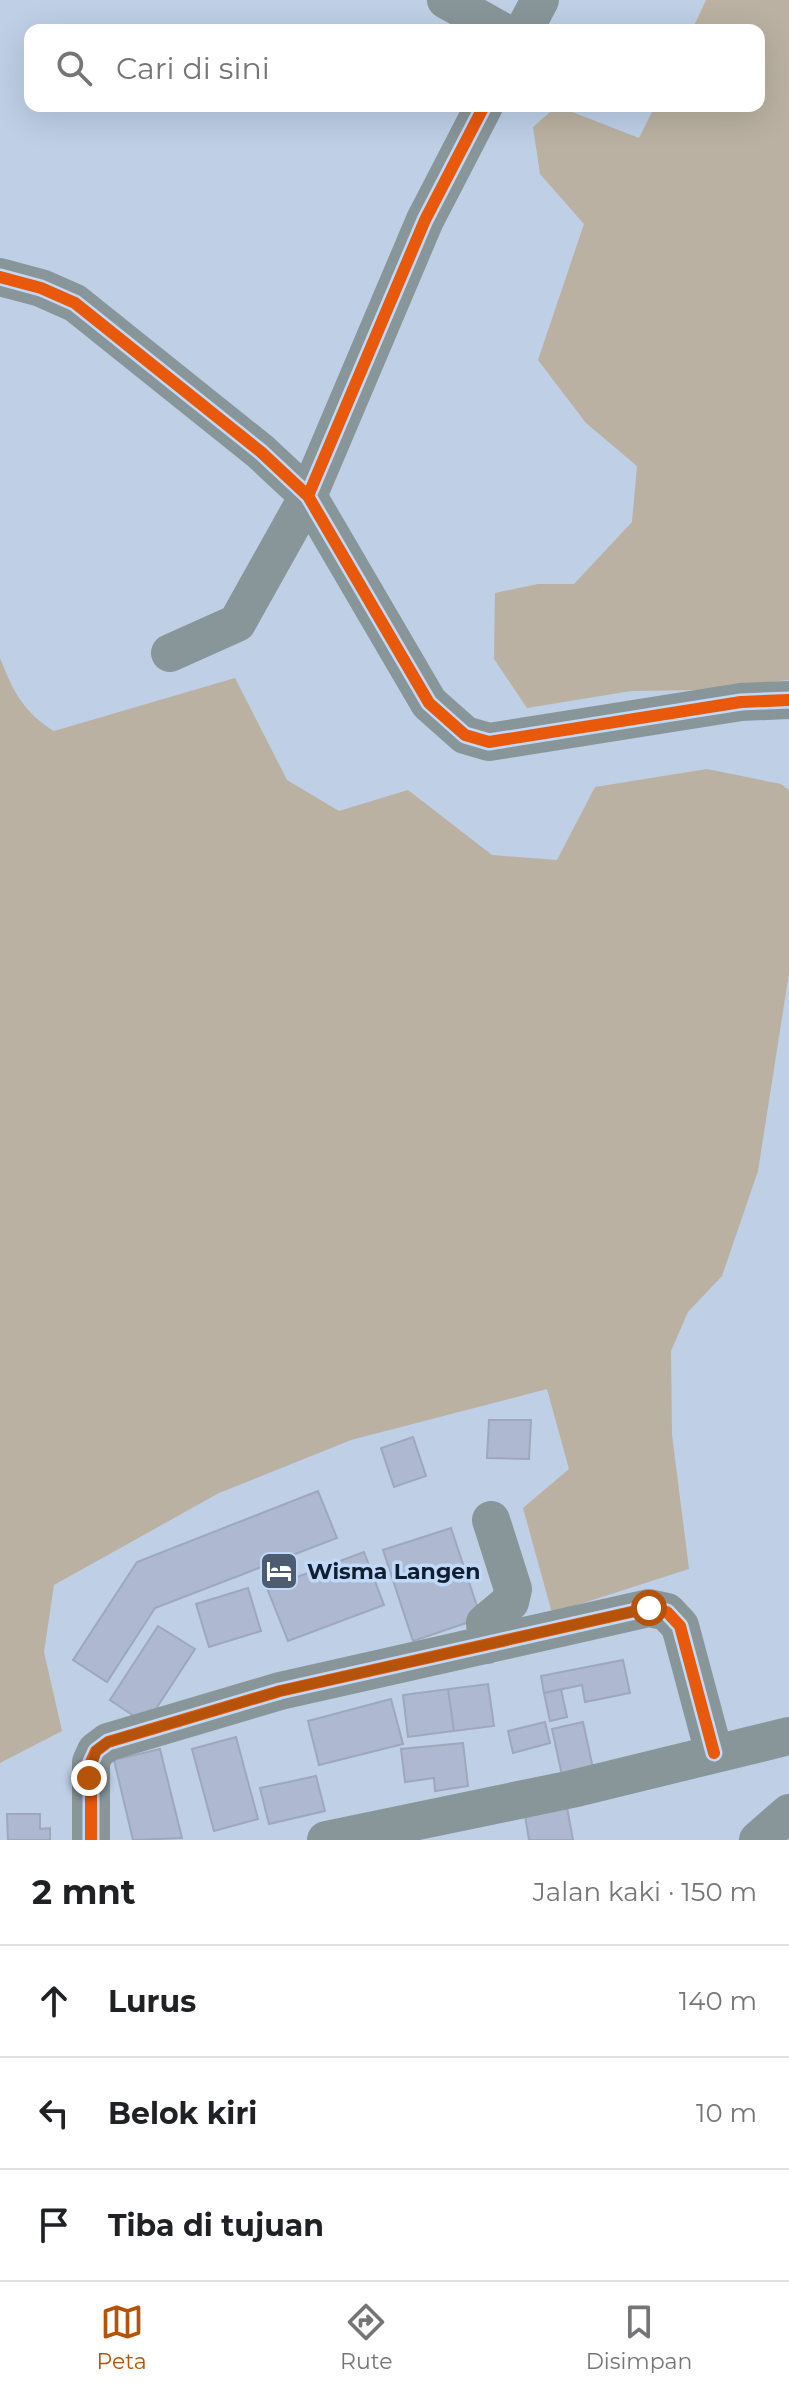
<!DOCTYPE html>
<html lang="id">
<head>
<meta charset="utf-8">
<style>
  :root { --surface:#fff; --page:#f2f2f2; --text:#202124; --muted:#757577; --line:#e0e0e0; --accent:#b45309 }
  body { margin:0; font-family:Montserrat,sans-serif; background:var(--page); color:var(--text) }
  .stop { position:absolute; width:24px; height:24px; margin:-18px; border:6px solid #b45309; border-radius:50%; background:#fff }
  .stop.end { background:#b45309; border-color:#fff; box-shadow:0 2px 8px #0008 }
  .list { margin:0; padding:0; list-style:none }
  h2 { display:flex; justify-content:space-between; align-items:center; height:104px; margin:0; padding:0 32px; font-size:34px }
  h2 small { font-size:26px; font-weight:400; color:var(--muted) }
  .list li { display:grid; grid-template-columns:52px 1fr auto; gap:24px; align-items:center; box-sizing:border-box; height:112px; padding:0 32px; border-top:2px solid var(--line) }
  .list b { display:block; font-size:30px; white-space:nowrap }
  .list em { font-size:26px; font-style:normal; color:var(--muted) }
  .icon { flex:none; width:44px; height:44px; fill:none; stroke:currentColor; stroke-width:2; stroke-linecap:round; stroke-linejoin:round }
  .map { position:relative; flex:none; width:789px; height:1840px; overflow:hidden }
  .search { position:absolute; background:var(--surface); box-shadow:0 8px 32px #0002; left:24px; right:24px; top:24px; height:88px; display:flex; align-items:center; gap:20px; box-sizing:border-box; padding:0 28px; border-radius:16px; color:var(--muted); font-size:30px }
  .sheet { height:440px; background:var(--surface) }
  nav { display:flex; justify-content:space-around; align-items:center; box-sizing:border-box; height:112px; border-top:2px solid var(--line); background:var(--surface); font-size:22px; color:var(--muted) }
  nav a { display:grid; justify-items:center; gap:4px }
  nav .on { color:var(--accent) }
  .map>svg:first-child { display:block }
  .green { fill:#bab1a2 }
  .building { fill:#aeb8d0; stroke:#9ea7bc; stroke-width:2 }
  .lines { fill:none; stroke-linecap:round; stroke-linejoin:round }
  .minor { stroke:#889599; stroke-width:38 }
  .cycleway-casing { stroke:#c1d9f9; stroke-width:17 }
  .cycleway { stroke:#e8590c; stroke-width:12 }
  .route { stroke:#b45309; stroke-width:10 }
  .labels { text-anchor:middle; stroke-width:7; stroke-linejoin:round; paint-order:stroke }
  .poi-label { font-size:22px; font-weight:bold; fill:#101e32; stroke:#c1d9f9; text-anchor:start }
</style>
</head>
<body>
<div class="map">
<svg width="789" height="1840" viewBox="0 0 789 1840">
  <rect width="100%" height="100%" fill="#becfe6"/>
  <!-- green -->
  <path class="green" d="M706 0H789V680L701 690 631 691 527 708 494 659 495 593 538 584H574L632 522 637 466 586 423 538 360 584 224 540 174 533 127 557 106 639 138 655 106H759V30H692Z
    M0 658C13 691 23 712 54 731L235 678 287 780 339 811 408 790 492 855 557 860 595 787 707 769 781 784 789 790V973L758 1171 722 1276 688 1312 671 1351 672 1435 689 1569 552 1613 523 1508 569 1469 547 1389 351 1440 219 1493 54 1585 44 1652 62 1731 0 1763Z"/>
  <!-- building -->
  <path class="building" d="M489 1420H531L529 1459 487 1458Z
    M413 1437 426 1476 394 1487 381 1448Z
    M318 1491 337 1538 155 1608 107 1682 73 1660 137 1562Z
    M451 1528 481 1618 413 1641 383 1550Z
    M364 1552 384 1605 288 1641 267 1588Z
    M248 1588 261 1631 209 1647 196 1604Z
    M158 1626 195 1649 146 1724 110 1700Z
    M623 1660 630 1693 585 1702 582 1685 544 1693 541 1676Z
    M488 1684 494 1726 454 1731 448 1689Z
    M448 1689 454 1731 408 1737 403 1695Z
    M561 1689 567 1717 550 1721 544 1693Z
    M391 1699 403 1744 319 1765 308 1721Z
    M545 1722 550 1743 513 1753 508 1731Z
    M583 1722 594 1773 563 1780 552 1729Z
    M236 1737 258 1819 214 1831 192 1749Z
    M463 1743 468 1786 435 1791 434 1778 405 1782 401 1749Z
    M160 1749 182 1838 133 1840 114 1760Z
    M316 1776 325 1811 269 1824 260 1788Z
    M566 1802 573 1840H529L524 1809Z
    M7 1814H40V1829L50 1828V1840H8Z"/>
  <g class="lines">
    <!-- minor -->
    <path class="minor" d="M446 0 500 30
      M524 30 540 0
      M0 277 41 288 75 303 261 452 308 496 425 220 484 106
      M308 496 429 703 465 735 489 742 741 702 789 700
      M170 653 237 623 308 496
      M487 1645 485 1623 510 1602 513 1589 491 1520
      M91 1840V1762L96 1751 108 1742 280 1691 649 1608 667 1612 680 1626 714 1753
      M326 1840 572 1789 789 1736
      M758 1840 789 1813"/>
    <defs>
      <path id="cycleway" d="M0 277 41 288 75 303 261 452 308 496 425 220 484 106
        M308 496 429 703 465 735 489 742 741 702 789 700
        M91 1840V1762L96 1751 108 1742 280 1691 649 1608 667 1612 680 1626 714 1753"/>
    </defs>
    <!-- cycleway casing -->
    <use href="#cycleway" class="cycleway-casing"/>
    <!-- cycleway -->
    <use href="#cycleway" class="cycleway"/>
  </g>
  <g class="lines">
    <!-- route -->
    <path class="route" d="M89 1778 96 1751 108 1742 280 1691 649 1608"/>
  </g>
  <!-- icons -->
  <defs>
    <symbol id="hotel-square" viewBox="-11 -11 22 22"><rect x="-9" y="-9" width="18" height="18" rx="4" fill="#4d5c71" stroke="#c1d9f9"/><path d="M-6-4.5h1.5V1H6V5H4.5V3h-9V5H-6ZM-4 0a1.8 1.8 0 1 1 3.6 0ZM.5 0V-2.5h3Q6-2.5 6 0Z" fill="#fff"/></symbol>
  </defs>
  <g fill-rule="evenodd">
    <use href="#hotel-square" x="257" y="1549" width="44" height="44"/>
  </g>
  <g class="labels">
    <!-- poi labels -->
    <g class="poi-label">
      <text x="307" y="1579">Wisma Langen</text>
    </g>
  </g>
</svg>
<div class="stop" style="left:649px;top:1608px"></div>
<div class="stop end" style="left:89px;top:1778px"></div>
<div class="search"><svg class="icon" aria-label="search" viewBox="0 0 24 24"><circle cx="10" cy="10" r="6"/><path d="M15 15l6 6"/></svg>Cari di sini</div>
</div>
<section class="sheet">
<h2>2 mnt<small>Jalan kaki · 150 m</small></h2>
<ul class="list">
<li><svg class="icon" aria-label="ahead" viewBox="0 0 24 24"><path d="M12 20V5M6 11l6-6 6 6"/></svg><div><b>Lurus</b></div><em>140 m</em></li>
<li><svg class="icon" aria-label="left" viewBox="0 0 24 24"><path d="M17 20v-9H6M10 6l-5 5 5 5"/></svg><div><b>Belok kiri</b></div><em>10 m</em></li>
<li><svg class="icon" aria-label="arrive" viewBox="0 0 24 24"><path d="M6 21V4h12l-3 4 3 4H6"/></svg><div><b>Tiba di tujuan</b></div></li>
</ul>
</section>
<nav>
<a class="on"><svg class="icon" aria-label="map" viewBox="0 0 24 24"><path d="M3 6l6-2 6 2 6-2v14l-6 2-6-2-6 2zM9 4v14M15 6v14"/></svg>Peta</a>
<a><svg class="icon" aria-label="directions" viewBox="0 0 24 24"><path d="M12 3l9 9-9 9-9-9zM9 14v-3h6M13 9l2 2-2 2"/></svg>Rute</a>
<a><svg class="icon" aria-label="saved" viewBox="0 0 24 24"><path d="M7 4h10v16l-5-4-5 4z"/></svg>Disimpan</a>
</nav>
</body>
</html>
